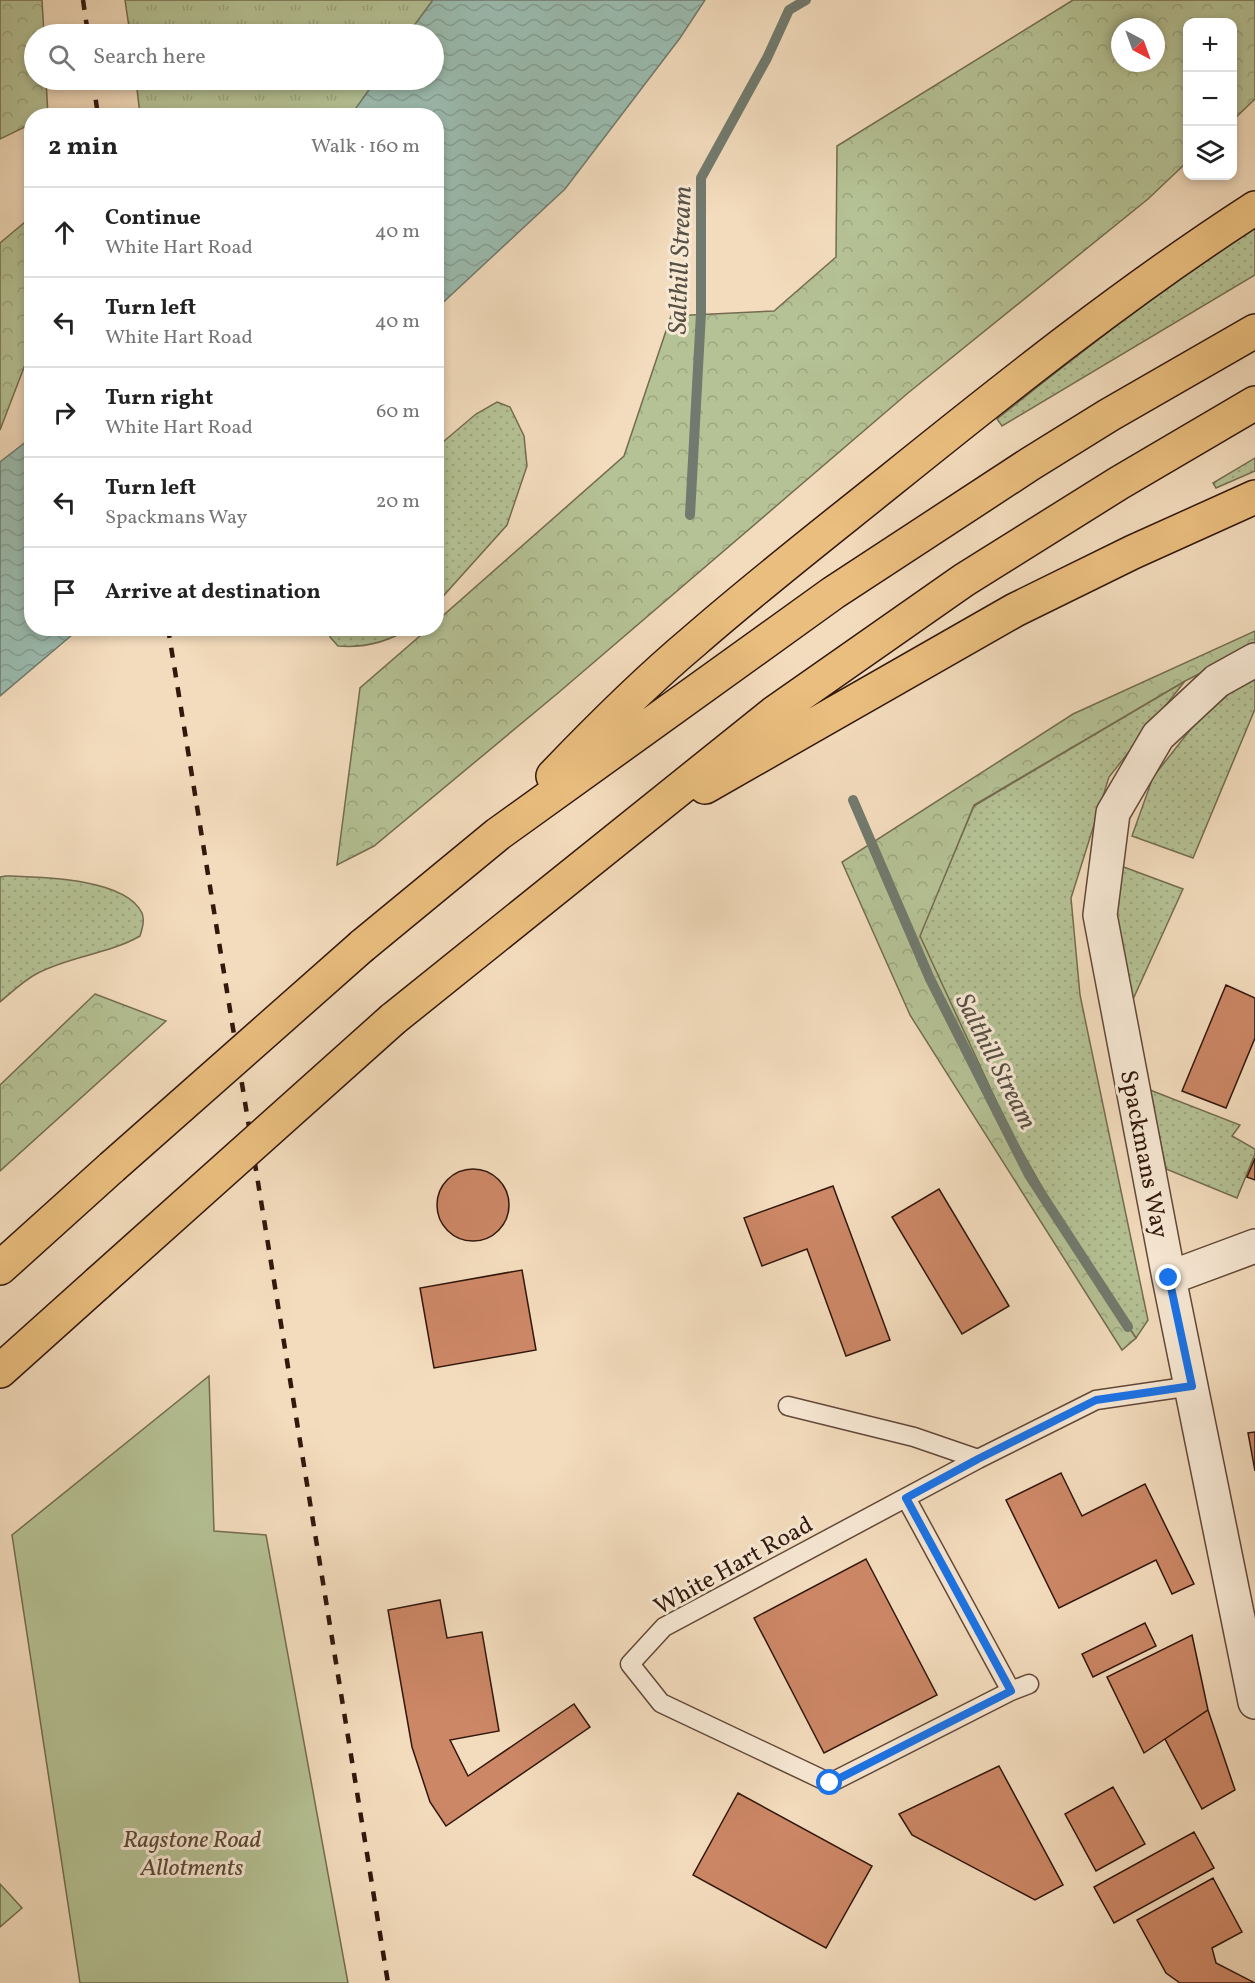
<!DOCTYPE html>
<html lang="en">
<head>
<meta charset="utf-8">
<style>
  :root { --surface:#fff; --page:#f6f6f6; --text:#222; --muted:#767676; --line:#e0e0e0 }
  body { margin:0; font-family:Vollkorn,serif; background:var(--page); color:var(--text) }
  .controls { position:absolute; right:18px; top:18px; display:grid; overflow:hidden; border-radius:12px; box-shadow:0 3px 9px #0003 }
  .controls button { width:54px; height:54px; display:grid; place-items:center; padding:0; border:0; border-bottom:2px solid var(--line); background:var(--surface); color:var(--text); font:30px sans-serif }
  .compass { position:absolute; left:1111px; top:18px; width:54px; height:54px; border-radius:50%; background:var(--surface); box-shadow:0 3px 9px #0003; rotate:139deg }
  .stop { position:absolute; width:18px; height:18px; margin:-14px; border:4px solid #1a73e8; border-radius:50%; background:#fff }
  .stop.end { background:#1a73e8; border-color:#fff; box-shadow:0 2px 6px #0008 }
  .list { margin:0; padding:0; list-style:none }
  h2 { display:flex; justify-content:space-between; align-items:center; height:78px; margin:0; padding:0 24px; font-size:26px }
  h2 small { font-size:20px; font-weight:400; color:var(--muted) }
  .list li { display:grid; grid-template-columns:39px 1fr auto; gap:18px; align-items:center; box-sizing:border-box; height:90px; padding:0 24px; border-top:2px solid var(--line) }
  .list b { display:block; font-size:22px; white-space:nowrap }
  .list p { margin:0; font-size:20px; white-space:nowrap; color:var(--muted) }
  .list em { font-size:20px; font-style:normal; color:var(--muted) }
  .icon { flex:none; width:33px; height:33px; fill:none; stroke:currentColor; stroke-width:2; stroke-linecap:round; stroke-linejoin:round }
  .map { position:relative; flex:none; width:1255px; height:1983px; overflow:hidden }
  .search { position:absolute; background:var(--surface); box-shadow:0 3px 9px #0003; left:24px; top:24px; width:420px; height:66px; display:flex; align-items:center; gap:15px; box-sizing:border-box; padding:0 21px; border-radius:33px; color:var(--muted); font-size:22px }
  .panel { position:absolute; background:var(--surface); box-shadow:0 3px 9px #0003; left:24px; top:108px; width:420px; height:528px; border-radius:24px }
  .map>svg:first-child { display:block }
  .grass { fill:url(#grass-dots); stroke:#746c50; stroke-width:1.5 }
  .forest { fill:url(#forest-crowns); stroke:#746c50; stroke-width:1.5; fill-rule:evenodd }
  .park { fill:url(#park-tufts); stroke:#746c50; stroke-width:1.5 }
  .garden { fill:#b5c295; stroke:#746c50; stroke-width:1.5 }
  .water { fill:url(#water-waves); stroke:#717a6e; stroke-width:1.5 }
  .lines { fill:none; stroke-linecap:round; stroke-linejoin:round }
  .stream { stroke:#717a6e; stroke-width:10 }
  .building { fill:#cc8766; stroke:#32170c; stroke-width:1.5 }
  .service-casing { stroke:#624838; stroke-width:21 }
  .minor-casing { stroke:#624838; stroke-width:36 }
  .motorway-casing { stroke:#32170c; stroke-width:36 }
  .service { stroke:#f7e8d4; stroke-width:18 }
  .minor { stroke:#f7e8d4; stroke-width:33 }
  .motorway { stroke:#eabe7e; stroke-width:33 }
  .rail { stroke:#32170c; stroke-width:4.5; stroke-dasharray:10 10; stroke-linecap:butt }
  .motorway-bridge-casing { stroke:#32170c; stroke-width:36; stroke-linecap:butt }
  .motorway-bridge { stroke:#eabe7e; stroke-width:33 }
  .route { stroke:#1a73e8; stroke-width:8 }
  .labels { text-anchor:middle; stroke-width:6; stroke-linejoin:round; paint-order:stroke }
  .street-label { font-size:24px; fill:#32170c; stroke:#f7e8d4 }
  .park-label { font-size:24px; font-style:italic; fill:#594a35; stroke:#f7e8d4 }
  .water-label { font-size:26px; font-style:italic; fill:#575145; stroke:#f7e8d4 }
</style>
</head>
<body>
<div class="map">
<svg width="1255" height="1983" viewBox="0 0 1255 1983">
  <defs>
    <pattern id="grass-dots" width="8" height="8" patternUnits="userSpaceOnUse" patternTransform="scale(1.5)"><rect width="8" height="8" fill="#b5c295"/><path d="M2 2h.1M6 6h.1" fill="none" stroke="#9ca67f" stroke-width="1.8" stroke-linecap="round"/></pattern>
    <pattern id="forest-crowns" width="20" height="18" patternUnits="userSpaceOnUse" patternTransform="scale(1.5)"><rect width="20" height="18" fill="#b5c295"/><path d="M2 6a3 3 0 1 1 6 0M12 15a3 3 0 1 1 6 0" fill="none" stroke="#9ca67f"/></pattern>
    <pattern id="park-tufts" width="24" height="20" patternUnits="userSpaceOnUse" patternTransform="scale(1.5)"><rect width="24" height="20" fill="#b5c295"/><path d="M3 7l-1-3M5 7V3M7 7l1-3M15 17l-1-3M17 17v-4M19 17l1-3" fill="none" stroke="#9ca67f"/></pattern>
    <pattern id="water-waves" width="16" height="10" patternUnits="userSpaceOnUse" patternTransform="scale(1.5)"><rect width="16" height="10" fill="#9bbcb0"/><path d="M0 5q4-4 8 0t8 0" fill="none" stroke="#86a196"/></pattern>
  </defs>
  <rect width="100%" height="100%" fill="#f3dcbd"/>
  <filter id="stains"><feTurbulence type="fractalNoise" baseFrequency=".00333" numOctaves="4"/><feColorMatrix values="0 0 0 0 .2 0 0 0 0 .09 0 0 0 0 .02 0 0 0 .5 -.17"/></filter>
  <radialGradient id="worn" r=".72"><stop offset=".6" stop-color="#630" stop-opacity="0"/><stop offset="1" stop-color="#630" stop-opacity=".3"/></radialGradient>
  <!-- grass -->
  <path class="grass" d="M1255 228V275L1002 426 997 419C1081 352 1165 287 1255 228Z
    M497 402 510 407 524 436 527 466 507 525 437 603V447L476 414Z
    M1255 458V471L1216 488 1213 483Z
    M329 629V628L408 629C386 643 364 648 338 646L330 637Z
    M1255 679V709L1193 858 1132 836 1153 777 1194 725 1233 690Z
    M1185 681 1109 777 1071 898 1080 995 1148 1320 1136 1338 1077 1249 1010 1131 919 936 974 806Z
    M1121 866 1183 889 1129 1008C1119 959 1108 917 1121 866Z
    M6 876C40 877 125 878 142 913 145 921 142 929 140 936 109 954 70 956 38 973 24 980 12 992 0 1002V877Z
    M1150 1090 1240 1125 1232 1136 1255 1149V1154L1237 1198 1166 1169Z"/>
  <!-- forest -->
  <path class="forest" d="M0 0H42L44 34H34V80H46L48 115 32 116 31 124 0 139Z
    M1073 0H1255V99L1233 120 1232 22H1188L1187 162 1148 199 908 393 558 693 374 846 337 865 360 688 428 629 436 628 437 621 624 456 671 316 774 311 836 257 837 146ZM1120 27H1156V63H1120Z
    M31 217V349L0 430V243Z
    M1255 631V646L1185 681 974 805 920 936 1010 1131 1077 1249 1136 1338 1122 1350 910 1015 842 862 1073 714Z
    M95 994 166 1021 0 1171V1085Z"/>
  <!-- park -->
  <path class="park" d="M125 0H433L408 34H130Z
    M136 80H376L351 116 140 115Z"/>
  <!-- garden -->
  <path class="garden" d="M209 1376 214 1531 266 1535 348 1983H80L12 1535Z
    M0 1884 22 1908 0 1927Z"/>
  <!-- water -->
  <path class="water" d="M433 0H705L680 38 565 189 437 308 436 116 351 115 376 80H434V34H408Z
    M31 438 32 628 79 629 0 696V462Z"/>
  <g class="lines">
    <!-- stream -->
    <path class="stream" d="M690 515 701 313V178L767 58 789 10 806 0
      M853 800 930 979 1029 1175 1128 1327"/>
  </g>
  <!-- building -->
  <path class="building" d="M1226 985 1255 998V1038L1226 1108 1182 1091Z
    M1255 1158V1180L1247 1177Z
    M437 1205a36 36 0 1 1 72 0a36 36 0 1 1-72 0Z
    M833 1186 890 1340 846 1356 807 1249 762 1266 744 1218Z
    M939 1189 1009 1306 962 1334 892 1217Z
    M522 1270 536 1350 434 1368 420 1288Z
    M1255 1432V1471L1248 1433Z
    M1061 1473 1082 1516 1145 1484 1194 1584 1172 1594 1156 1560 1059 1608 1006 1500Z
    M866 1559 937 1695 824 1753 754 1618Z
    M440 1600 447 1638 482 1632 499 1731 450 1740 468 1776 574 1704 590 1727 446 1826 430 1802 412 1747 388 1610Z
    M1145 1623 1156 1646 1093 1677 1082 1654Z
    M1192 1635 1208 1710 1144 1753 1107 1677Z
    M1208 1710 1235 1790 1202 1809 1165 1739Z
    M999 1766 1063 1885 1035 1900 912 1835 899 1814Z
    M1113 1787 1145 1844 1096 1871 1065 1814Z
    M738 1793 872 1866 826 1948 693 1875Z
    M1194 1832 1214 1868 1114 1923 1094 1887Z
    M1213 1878 1242 1932 1212 1948 1216 1963 1255 1983H1180L1166 1973 1137 1920Z"/>
  <g class="lines">
    <defs>
      <path id="service" d="M788 1406 914 1437 978 1459
        M906 1498 1011 1691
        M1029 1684 1011 1691 830 1783 661 1703 630 1664 664 1627 978 1459 1096 1400 1192 1386"/>
      <path id="minor" d="M1255 660 1217 681 1158 736 1113 813 1100 915 1169 1278 1255 1702
        M1169 1278 1255 1246"/>
      <path id="motorway" d="M553 776C598 729 644 683 694 641 758 585 825 533 891 480 1009 385 1128 290 1255 208
        M705 787 1015 610 1133 552 1255 497
        M362 946 498 834 833 593 1030 464 1109 415 1255 331
        M393 1019 774 713 964 580 1119 483 1255 403
        M0 1268 112 1167
        M0 1371 98 1283"/>
    </defs>
    <!-- service casing -->
    <use href="#service" class="service-casing"/>
    <!-- minor casing -->
    <use href="#minor" class="minor-casing"/>
    <!-- motorway casing -->
    <use href="#motorway" class="motorway-casing"/>
    <!-- service -->
    <use href="#service" class="service"/>
    <!-- minor -->
    <use href="#minor" class="minor"/>
    <!-- motorway -->
    <use href="#motorway" class="motorway"/>
    <!-- rail -->
    <path class="rail" d="M83 0 88 34
      M93 80 98 116
      M168 628 388 1983"/>
    <defs>
      <path id="motorway-bridge" d="M112 1167 362 946
        M98 1283 393 1019"/>
    </defs>
    <!-- motorway-bridge casing -->
    <use href="#motorway-bridge" class="motorway-bridge-casing"/>
    <!-- motorway-bridge -->
    <use href="#motorway-bridge" class="motorway-bridge"/>
  </g>
  <g class="lines">
    <!-- route -->
    <path class="route" d="M830 1783 1011 1691 906 1498 978 1459 1096 1400 1192 1386 1169 1278"/>
  </g>
  <g class="labels">
    <!-- street labels -->
    <g class="street-label">
      <text transform="translate(1145 1154) rotate(79)" y="8">Spackmans Way</text>
      <text transform="translate(733 1565) rotate(-29)" y="8">White Hart Road</text>
    </g>
    <!-- park labels -->
    <g class="park-label">
      <text x="192" y="1847">Ragstone Road<tspan x="192" dy="28">Allotments</tspan></text>
    </g>
    <!-- water labels -->
    <g class="water-label">
      <text transform="translate(679 260) rotate(-88)" y="9">Salthill Stream</text>
      <text transform="translate(997 1061) rotate(63)" y="9">Salthill Stream</text>
    </g>
  </g>
  <rect width="100%" height="100%" filter="url(#stains)"/>
  <rect width="100%" height="100%" fill="url(#worn)"/>
</svg>
<div class="controls">
<button>+</button>
<button>−</button>
<button><svg class="icon" aria-label="layers" viewBox="0 0 24 24"><path d="M12 4l9 5-9 5-9-5zM3 14l9 5 9-5"/></svg></button>
</div>
<svg class="compass" viewBox="-18 -18 36 36"><path d="M0-13l5 13h-10z" fill="#e53935"/><path d="M0 13l5-13h-10z" fill="#767676"/></svg>
<div class="stop" style="left:830px;top:1783px"></div>
<div class="stop end" style="left:1169px;top:1278px"></div>
<div class="search"><svg class="icon" aria-label="search" viewBox="0 0 24 24"><circle cx="10" cy="10" r="6"/><path d="M15 15l6 6"/></svg>Search here</div>
<section class="panel">
<h2>2 min<small>Walk · 160 m</small></h2>
<ul class="list">
<li><svg class="icon" aria-label="ahead" viewBox="0 0 24 24"><path d="M12 20V5M6 11l6-6 6 6"/></svg><div><b>Continue</b><p>White Hart Road</p></div><em>40 m</em></li>
<li><svg class="icon" aria-label="left" viewBox="0 0 24 24"><path d="M17 20v-9H6M10 6l-5 5 5 5"/></svg><div><b>Turn left</b><p>White Hart Road</p></div><em>40 m</em></li>
<li><svg class="icon" aria-label="right" viewBox="0 0 24 24"><path d="M7 20v-9h11M14 6l5 5-5 5"/></svg><div><b>Turn right</b><p>White Hart Road</p></div><em>60 m</em></li>
<li><svg class="icon" aria-label="left" viewBox="0 0 24 24"><path d="M17 20v-9H6M10 6l-5 5 5 5"/></svg><div><b>Turn left</b><p>Spackmans Way</p></div><em>20 m</em></li>
<li><svg class="icon" aria-label="arrive" viewBox="0 0 24 24"><path d="M6 21V4h12l-3 4 3 4H6"/></svg><div><b>Arrive at destination</b></div></li>
</ul>
</section>
</div>
</body>
</html>
